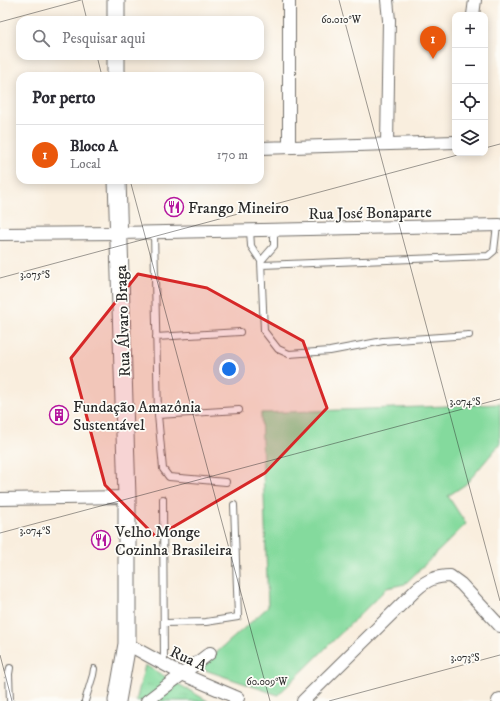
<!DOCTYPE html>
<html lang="pt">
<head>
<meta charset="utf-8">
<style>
  :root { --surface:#fff; --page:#f2f2f3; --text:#2b2b33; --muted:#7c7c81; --line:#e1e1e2; --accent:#ea580c }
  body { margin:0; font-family:"IM FELL DW Pica",serif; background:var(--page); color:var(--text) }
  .controls { position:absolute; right:12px; top:12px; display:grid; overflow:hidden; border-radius:8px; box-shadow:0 2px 10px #0003 }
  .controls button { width:36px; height:36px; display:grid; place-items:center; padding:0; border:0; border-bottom:1px solid var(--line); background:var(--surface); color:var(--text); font:20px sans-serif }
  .you { position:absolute; left:229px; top:369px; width:14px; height:14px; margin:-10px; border:3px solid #fff; border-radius:50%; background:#1a73e8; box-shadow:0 0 0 6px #1a73e833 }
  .badge { display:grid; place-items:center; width:26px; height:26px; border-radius:50%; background:var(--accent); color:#fff; font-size:13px; font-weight:700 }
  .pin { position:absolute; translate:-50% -33px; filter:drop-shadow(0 1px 2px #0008) }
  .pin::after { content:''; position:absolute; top:21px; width:14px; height:12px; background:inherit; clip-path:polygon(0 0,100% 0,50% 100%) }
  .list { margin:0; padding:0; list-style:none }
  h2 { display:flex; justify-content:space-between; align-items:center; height:52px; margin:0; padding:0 16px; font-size:17px }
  h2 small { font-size:13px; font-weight:400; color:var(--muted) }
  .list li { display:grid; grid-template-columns:26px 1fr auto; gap:12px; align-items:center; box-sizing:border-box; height:60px; padding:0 16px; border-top:1px solid var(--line) }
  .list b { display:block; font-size:15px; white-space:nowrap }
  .list p { margin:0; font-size:13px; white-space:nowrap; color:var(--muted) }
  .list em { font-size:13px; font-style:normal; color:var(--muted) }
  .icon { flex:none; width:22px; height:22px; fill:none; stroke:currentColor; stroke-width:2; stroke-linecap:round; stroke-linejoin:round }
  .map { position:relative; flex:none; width:500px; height:701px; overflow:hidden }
  .search { position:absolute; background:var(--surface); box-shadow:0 2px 10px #0003; left:16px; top:16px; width:248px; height:44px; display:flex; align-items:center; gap:10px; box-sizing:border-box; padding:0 14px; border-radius:12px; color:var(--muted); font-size:15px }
  .panel { position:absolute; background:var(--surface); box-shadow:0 2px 10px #0003; left:16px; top:72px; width:248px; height:112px; border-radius:12px }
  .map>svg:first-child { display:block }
  .grass { fill:#84da9d; stroke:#588264 }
  .park { fill:url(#park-tufts); stroke:#588264 }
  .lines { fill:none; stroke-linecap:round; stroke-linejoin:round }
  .lane-casing { stroke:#736f6a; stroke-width:8 }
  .street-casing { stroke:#736f6a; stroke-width:14 }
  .secondary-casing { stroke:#736f6a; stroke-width:19 }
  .lane { stroke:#fff; stroke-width:6 }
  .street { stroke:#fff; stroke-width:12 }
  .secondary { stroke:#fff; stroke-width:17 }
  .marked { fill:#d62828; fill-opacity:0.2; stroke:#d62828; stroke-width:3; stroke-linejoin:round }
  .ticks { fill:none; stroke:#2b2b2b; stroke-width:1; stroke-opacity:0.45 }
  .labels { text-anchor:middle; stroke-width:3.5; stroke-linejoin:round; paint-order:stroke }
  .poi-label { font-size:16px; fill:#2b2b2b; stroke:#fdfcf7; text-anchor:start }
  .street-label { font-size:16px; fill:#2b2b2b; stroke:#fdfcf7 }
  .ticks-label { font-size:10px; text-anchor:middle; fill:#2b2b2b; stroke:#fdfcf7; stroke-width:3.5; stroke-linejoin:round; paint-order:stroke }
</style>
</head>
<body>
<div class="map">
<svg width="500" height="701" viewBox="0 0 500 701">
  <defs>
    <pattern id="park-tufts" width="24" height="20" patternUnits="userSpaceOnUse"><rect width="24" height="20" fill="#84da9d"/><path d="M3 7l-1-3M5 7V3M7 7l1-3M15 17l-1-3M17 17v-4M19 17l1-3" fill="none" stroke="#72bb87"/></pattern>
  </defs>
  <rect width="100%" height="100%" fill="#fdfcf7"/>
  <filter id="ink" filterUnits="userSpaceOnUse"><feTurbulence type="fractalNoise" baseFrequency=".025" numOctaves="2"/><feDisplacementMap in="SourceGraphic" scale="8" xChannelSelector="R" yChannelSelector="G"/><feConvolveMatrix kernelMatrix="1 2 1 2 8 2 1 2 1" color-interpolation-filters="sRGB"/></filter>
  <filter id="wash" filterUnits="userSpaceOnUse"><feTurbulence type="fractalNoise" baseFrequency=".012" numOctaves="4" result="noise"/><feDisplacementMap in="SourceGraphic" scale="16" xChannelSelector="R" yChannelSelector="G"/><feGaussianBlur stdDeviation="0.9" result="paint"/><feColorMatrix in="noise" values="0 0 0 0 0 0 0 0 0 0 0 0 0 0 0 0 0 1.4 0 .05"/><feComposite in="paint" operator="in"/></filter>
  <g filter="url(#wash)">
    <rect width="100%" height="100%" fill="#f9eede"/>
    <!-- grass -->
    <path class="grass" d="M500 404V444L466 484 448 496 466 524 405 584 387 588 278 695 199 668 268 607 261 413Z"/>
    <!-- park -->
    <path class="park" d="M145 665 208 701H136Z"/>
  </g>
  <g filter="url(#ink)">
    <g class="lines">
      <defs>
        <path id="lane" d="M250 230 251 246 261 261 264 331 278 349 289 354 330 351 383 341 469 335
          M154 232 158 415 163 469 169 477 226 482
          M261 261 274 246V230
          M262 265 488 256 494 251 497 225
          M156 337 240 332
          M158 415 239 410
          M163 499 164 665
          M165 623 206 622 238 617 234 505
          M10 701 9 674 10 668
          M85 701 93 675 94 669"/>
        <path id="street" d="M289 0V147
          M387 0 389 20 387 144
          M473 15 475 0
          M260 148 455 142
          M0 234 119 233 500 225
          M0 499 127 497
          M127 644 182 674 238 698 235 701
          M147 701 210 653
          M303 701 417 589C427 580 436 576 450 576L461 584 500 626
          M498 701 500 699"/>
        <path id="secondary" d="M116 20V0
          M116 76V56
          M117 701 127 644V497L117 180"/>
      </defs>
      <!-- lane casing -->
      <use href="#lane" class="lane-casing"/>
      <!-- street casing -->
      <use href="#street" class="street-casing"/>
      <!-- secondary casing -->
      <use href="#secondary" class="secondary-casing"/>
      <!-- lane -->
      <use href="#lane" class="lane"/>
      <!-- street -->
      <use href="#street" class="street"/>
      <!-- secondary -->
      <use href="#secondary" class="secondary"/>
    </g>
  </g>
  <!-- marked area -->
  <path class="marked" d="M138 274 207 288 303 341 327 408 265 473 156 537 105 485 71 358Z"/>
  <!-- ticks -->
  <path class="ticks" d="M82 0 87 20M339 0 500 601M0 22 81 0M97 56 102 76M485 148 500 144M130 180 270 701M0 278 465 153M0 533 500 399M0 655 12 701M329 701 500 655"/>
  <!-- icons -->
  <defs>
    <symbol id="restaurant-ring" viewBox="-11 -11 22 22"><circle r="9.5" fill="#fdfcf7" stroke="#b5179e" stroke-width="1.5"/><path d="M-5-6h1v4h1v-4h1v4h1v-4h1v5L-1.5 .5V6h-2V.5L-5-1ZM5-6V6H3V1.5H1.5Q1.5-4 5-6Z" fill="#b5179e"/></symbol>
    <symbol id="building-ring" viewBox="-11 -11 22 22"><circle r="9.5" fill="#fdfcf7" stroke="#b5179e" stroke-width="1.5"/><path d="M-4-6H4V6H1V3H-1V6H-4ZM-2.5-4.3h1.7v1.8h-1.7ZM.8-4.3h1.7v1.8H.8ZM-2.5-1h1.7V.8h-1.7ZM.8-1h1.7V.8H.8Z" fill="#b5179e"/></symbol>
  </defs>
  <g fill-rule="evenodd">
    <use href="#restaurant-ring" x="163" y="196" width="22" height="22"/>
    <use href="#building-ring" x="48" y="404" width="22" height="22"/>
    <use href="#restaurant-ring" x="90" y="529" width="22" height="22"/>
  </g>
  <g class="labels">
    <!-- poi labels -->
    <g class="poi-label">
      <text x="188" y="213">Frango Mineiro</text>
      <text x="73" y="412">Fundação Amazônia<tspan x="73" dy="18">Sustentável</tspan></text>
      <text x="115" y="537">Velho Monge<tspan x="115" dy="18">Cozinha Brasileira</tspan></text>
    </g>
    <!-- street labels -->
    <g class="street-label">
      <text transform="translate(370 212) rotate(-1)" y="6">Rua José Bonaparte</text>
      <text transform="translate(122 321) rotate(-92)" y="6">Rua Álvaro Braga</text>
      <text transform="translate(189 658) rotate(25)" y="6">Rua A</text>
    </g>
  </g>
  <g class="ticks-label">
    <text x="341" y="23">60.010°W</text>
    <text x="35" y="278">3.075°S</text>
    <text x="465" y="405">3.074°S</text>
    <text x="35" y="534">3.074°S</text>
    <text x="465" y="661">3.073°S</text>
    <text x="267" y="685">60.009°W</text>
  </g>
</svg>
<div class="controls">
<button>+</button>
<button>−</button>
<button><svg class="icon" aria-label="locate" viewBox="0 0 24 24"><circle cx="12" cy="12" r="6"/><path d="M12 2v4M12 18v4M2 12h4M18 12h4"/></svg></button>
<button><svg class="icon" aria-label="layers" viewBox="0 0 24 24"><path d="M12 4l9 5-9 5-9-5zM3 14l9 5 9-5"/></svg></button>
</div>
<div class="you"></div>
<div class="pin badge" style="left:433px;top:59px">1</div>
<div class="search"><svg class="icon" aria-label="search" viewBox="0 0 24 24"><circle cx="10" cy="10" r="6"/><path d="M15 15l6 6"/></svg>Pesquisar aqui</div>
<section class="panel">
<h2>Por perto<small></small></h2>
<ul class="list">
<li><span class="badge">1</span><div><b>Bloco A</b><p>Local</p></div><em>170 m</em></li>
</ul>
</section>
</div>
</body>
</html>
